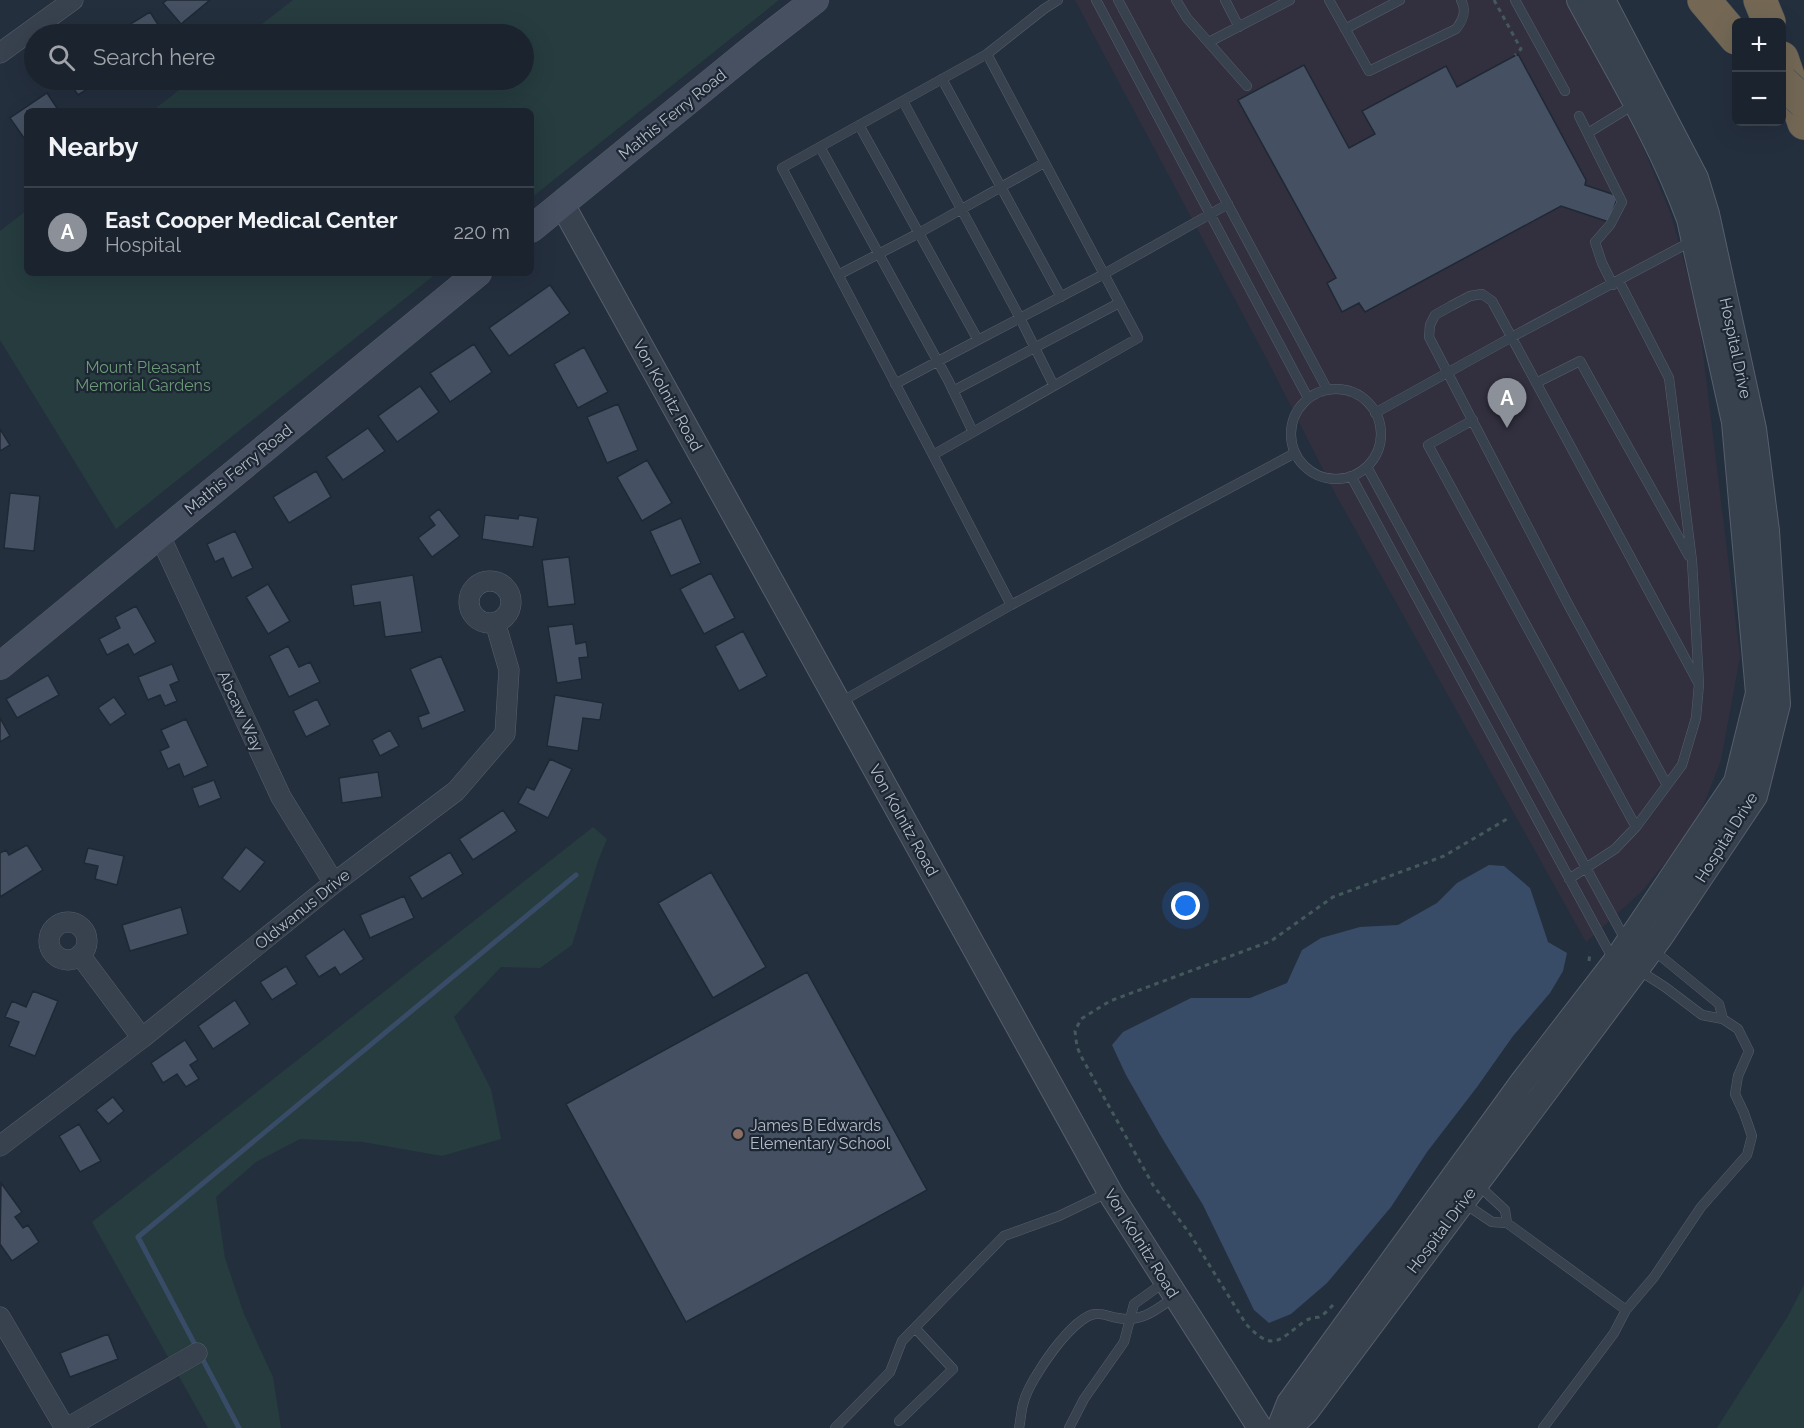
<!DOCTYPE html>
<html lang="en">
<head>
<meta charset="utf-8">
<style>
  :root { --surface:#1b232e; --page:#282f3a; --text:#f1f3f6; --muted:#a0a4aa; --line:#39404a; --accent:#8c9099 }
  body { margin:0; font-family:Raleway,sans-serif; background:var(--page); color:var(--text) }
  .controls { position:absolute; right:18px; top:18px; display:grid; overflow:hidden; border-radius:9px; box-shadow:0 6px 24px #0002 }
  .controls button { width:54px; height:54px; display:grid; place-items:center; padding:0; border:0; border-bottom:2px solid var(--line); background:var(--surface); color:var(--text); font:30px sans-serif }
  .you { position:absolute; left:1186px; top:906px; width:21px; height:21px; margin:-15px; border:4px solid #fff; border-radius:50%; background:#1a73e8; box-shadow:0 0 0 9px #1a73e833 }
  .badge { display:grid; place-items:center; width:39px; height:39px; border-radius:50%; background:var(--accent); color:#fff; font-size:20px; font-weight:700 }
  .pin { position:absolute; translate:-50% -50px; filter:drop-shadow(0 2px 3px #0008) }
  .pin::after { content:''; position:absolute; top:32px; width:21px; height:18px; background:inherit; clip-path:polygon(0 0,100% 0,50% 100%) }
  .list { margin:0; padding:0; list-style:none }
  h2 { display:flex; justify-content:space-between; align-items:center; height:78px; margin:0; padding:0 24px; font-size:26px }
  h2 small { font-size:20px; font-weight:400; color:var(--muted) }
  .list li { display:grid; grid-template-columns:39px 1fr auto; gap:18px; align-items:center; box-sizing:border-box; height:90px; padding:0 24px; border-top:2px solid var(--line) }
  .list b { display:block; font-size:22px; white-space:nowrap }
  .list p { margin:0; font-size:20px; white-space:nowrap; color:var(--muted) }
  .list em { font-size:20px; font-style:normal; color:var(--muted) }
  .icon { flex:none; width:33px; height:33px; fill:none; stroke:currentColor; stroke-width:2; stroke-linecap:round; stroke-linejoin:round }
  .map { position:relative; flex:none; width:1804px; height:1428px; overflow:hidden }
  .search { position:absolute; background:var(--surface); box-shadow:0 6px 24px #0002; left:24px; top:24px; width:510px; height:66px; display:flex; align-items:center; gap:15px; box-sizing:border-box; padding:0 21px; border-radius:33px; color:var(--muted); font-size:22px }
  .panel { position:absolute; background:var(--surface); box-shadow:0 6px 24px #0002; left:24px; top:108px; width:510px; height:168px; border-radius:9px }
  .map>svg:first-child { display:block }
  .medical { fill:#32303f }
  .green { fill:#263c3f }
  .water { fill:#394c67 }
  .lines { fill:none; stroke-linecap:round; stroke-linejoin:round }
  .stream { stroke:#394c67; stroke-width:5 }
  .building { fill:#455162; stroke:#1f2835; stroke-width:1.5 }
  .service-casing { stroke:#565f6c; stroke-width:10 }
  .minor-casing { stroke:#565f6c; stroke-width:21 }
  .tertiary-casing { stroke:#565f6c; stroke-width:26 }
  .secondary-casing { stroke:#565f6c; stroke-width:28 }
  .motorway-casing { stroke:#434c59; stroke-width:34 }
  .path { stroke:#44595c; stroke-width:3; stroke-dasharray:4.5 4.5; stroke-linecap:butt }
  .service { stroke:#38414e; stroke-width:9 }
  .minor { stroke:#38414e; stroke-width:20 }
  .tertiary { stroke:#38414e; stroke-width:24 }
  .secondary { stroke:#465061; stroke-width:27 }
  .motorway { stroke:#746855; stroke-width:33 }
  .motorway-bridge-casing { stroke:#434c59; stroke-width:34; stroke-linecap:butt }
  .motorway-bridge { stroke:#746855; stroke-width:33 }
  .education-dot { fill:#8d6e63; stroke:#1d2633; stroke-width:2 }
  .labels { text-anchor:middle; stroke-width:4.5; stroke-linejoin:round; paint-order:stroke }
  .street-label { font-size:16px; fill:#b4bcc9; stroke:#1d2633 }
  .park-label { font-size:16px; fill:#6b9a76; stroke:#1d2633 }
  .poi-label { font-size:16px; fill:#b4bcc9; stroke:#1d2633; text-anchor:start }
</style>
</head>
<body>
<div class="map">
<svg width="1804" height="1428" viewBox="0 0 1804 1428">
  <rect width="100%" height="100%" fill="#242f3e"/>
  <!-- medical -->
  <path class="medical" d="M1075 0H1566L1640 140 1671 215 1698 313 1740 657 1721 760 1696 824 1643 890 1586 942 1335 493 1269 363Z"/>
  <!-- green -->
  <path class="green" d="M293 0H779L531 198V111H152L192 80H524V34H249Z
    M27 210V273H437L116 529 0 340V231Z
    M593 827 607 839 598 861 572 945 540 968 501 967 454 1017 491 1089 501 1139 442 1156 363 1142 300 1139 256 1162 216 1197 225 1258 244 1314 273 1377 281 1428H208L92 1222Z
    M1804 1285V1428H1717L1788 1316Z"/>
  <!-- water -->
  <path class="water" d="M1489 865 1504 866 1530 888 1548 942 1567 953 1563 971 1550 993 1513 1036 1477 1087 1427 1152 1391 1207 1327 1283 1291 1314 1269 1323 1254 1310 1203 1205 1162 1138 1126 1075 1112 1045 1123 1032 1191 998H1250L1287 983 1302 950 1321 938 1360 927 1398 925 1437 903 1457 883Z"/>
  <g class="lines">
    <!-- stream -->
    <path class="stream" d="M239 1428 138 1237 576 875"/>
  </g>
  <!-- building -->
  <path class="building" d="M167 0H210L181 24 163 3Z
    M150 12 164 34H114Z
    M1518 54 1586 180 1585 185 1618 196 1609 222 1561 206 1365 312 1359 303 1342 312 1327 283 1336 278 1238 100 1304 65 1349 148 1375 134 1362 111 1446 66 1457 87Z
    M68 80H102L78 95Z
    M47 93 59 111H27V136L24 138 10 118Z
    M550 285 570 313 509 356 489 328Z
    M474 344 492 372 450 402 430 373Z
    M584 347 608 392 578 408 554 364Z
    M420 386 439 412 397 442 378 416Z
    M618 404 638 450 607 463 587 417Z
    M368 428 385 451 343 480 326 457Z
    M0 429 10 445 0 451Z
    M647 460 672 503 642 521 617 477Z
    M316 471 331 497 289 523 273 497Z
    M10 493 40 496 34 551 4 548Z
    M439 509 460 536 432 557 418 538 435 525 429 517Z
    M485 515 518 519 519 515 538 518 533 547 482 539Z
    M681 518 701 563 671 576 650 531Z
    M235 531 253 568 232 578 223 558 215 562 207 544Z
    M569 557 575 604 548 607 542 560Z
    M711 573 735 618 704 634 680 589Z
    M413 575 422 632 385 637 380 602 354 606 351 585Z
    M268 584 290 621 268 634 246 597Z
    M136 606 156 642 134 655 128 644 107 655 99 639 120 628 115 617Z
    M573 624 576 644 586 642 588 657 579 658 582 679 557 683 548 627Z
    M743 631 767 676 739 691 715 646Z
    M288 646 299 667 310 662 320 682 289 697 269 656Z
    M441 656 465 711 422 729 418 717 429 713 410 669Z
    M172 664 179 681 170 685 177 701 165 706 160 695 148 700 138 677Z
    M48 675 59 695 17 718 6 699Z
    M555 695 603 703 600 720 583 718 578 751 547 746Z
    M114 697 126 714 110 725 98 708Z
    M317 699 330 725 306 737 293 711Z
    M0 718 10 736 0 742Z
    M186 719 208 766 184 777 179 764 168 769 160 751 169 747 161 730Z
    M390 730 399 746 380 756 372 740Z
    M550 759 572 769 548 818 518 803 527 787 534 790Z
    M378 772 382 797 342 803 339 778Z
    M214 780 221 798 199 807 192 788Z
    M503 810 517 831 473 860 459 839Z
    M27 845 43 870 0 897V853L6 850 9 855Z
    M246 847 265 862 240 892 222 878Z
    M88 848 124 856 117 885 95 879 98 866 84 863Z
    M450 852 463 874 422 899 409 877Z
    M711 872 766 967 713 998 658 903Z
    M404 896 414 918 370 938 360 915Z
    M181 907 188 934 130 951 122 925Z
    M344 929 364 959 340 975 335 967 319 977 305 956Z
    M286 966 297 984 272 1000 260 982Z
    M807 972 927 1190 686 1322 566 1104Z
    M33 991 58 1001 35 1056 9 1046 19 1022 5 1017 12 1001 26 1007Z
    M235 1000 250 1024 213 1049 198 1026Z
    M185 1040 198 1060 190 1065 199 1079 186 1087 177 1074 163 1083 151 1063Z
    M113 1097 124 1111 108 1124 96 1110Z
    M79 1124 101 1161 80 1172 59 1136Z
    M1 1183 22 1212 15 1217 23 1228 28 1225 39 1242 12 1261 0 1244Z
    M108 1334 118 1359 70 1377 60 1353Z"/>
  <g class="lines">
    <defs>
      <path id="service" d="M1096 0 1308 398
        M1118 0 1327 389
        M1176 0 1187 18 1247 86
        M1225 0 1239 27
        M1329 0 1369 71 1456 29C1463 20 1467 11 1461 0
        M1515 0 1565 91
        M1345 29 1400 0
        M1209 42 1290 0
        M987 54 1044 9 1058 0
        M942 79 1061 297
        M903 101 1020 318 1054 386
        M1579 116 1622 202 1610 225 1595 242 1602 263 1613 285
        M859 125 978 340 1104 274 987 54C919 92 850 130 782 168L933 455 1138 338 1104 274 1228 204
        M1588 133 1635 104
        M820 147 948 380 973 432
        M838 275 919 233 1044 163
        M1536 383 1580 361 1689 556
        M895 384 978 340
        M1291 434a45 45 0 1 1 90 0a45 45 0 1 1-90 0Z
        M953 391 1119 303
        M1375 413 1510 338 1692 241
        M1473 420 1428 445 1636 827
        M933 455 1011 605 1295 453
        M1367 467 1626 941
        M1351 476 1613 959
        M839 703 1011 605
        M1667 785 1569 606 1429 337 1430 325 1435 315 1451 306 1470 296 1482 294 1492 301 1699 684
        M1569 879 1615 849 1636 827 1682 765 1696 718 1699 684 1692 561 1669 378 1619 281
        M1652 949 1719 1004 1723 1019
        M1477 1184 1505 1210 1507 1223
        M1461 1209 1471 1208 1492 1222 1507 1223 1626 1310 1614 1333 1543 1428
        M1626 1310 1654 1277 1701 1207 1747 1155 1752 1136 1744 1113 1735 1094 1738 1076 1749 1051 1738 1029 1723 1019 1702 1015 1665 987 1637 969
        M899 1421 953 1369 915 1328
        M835 1428 890 1372 902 1341 1004 1236 1059 1216 1109 1192
        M1019 1428C1021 1419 1021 1409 1024 1401 1030 1379 1072 1317 1095 1314 1103 1313 1110 1317 1118 1318 1142 1323 1157 1309 1176 1296
        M1069 1428 1084 1399 1124 1342 1134 1304 1166 1281"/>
      <path id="minor" d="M0 53 73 0
        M159 534 281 797 334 883
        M469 602a21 21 0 1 1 42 0a21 21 0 1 1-42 0Z
        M49 941a19 19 0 1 1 38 0a19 19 0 1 1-38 0Z
        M80 955 142 1038
        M0 1146 142 1038 334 883 456 791 505 734 509 670 495 622
        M0 1317 65 1428
        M67 1428 197 1353"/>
      <path id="tertiary" d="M562 204 1112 1196 1260 1428
        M1279 1428 1289 1403 1523 1081 1614 963 1736 782 1758 693 1734 422 1689 219C1661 142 1618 72 1579 0
        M1289 1428 1306 1412 1660 938 1755 796 1778 704 1767 531 1754 429 1707 214 1696 178 1603 0"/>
      <path id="secondary" d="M531 229 753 48 815 0
        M0 666 478 273"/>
      <path id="motorway" d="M1704 0 1736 38
        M1760 0 1769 22
        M1782 58 1804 123"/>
    </defs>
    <!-- service casing -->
    <use href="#service" class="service-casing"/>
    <!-- minor casing -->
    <use href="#minor" class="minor-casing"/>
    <!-- tertiary casing -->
    <use href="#tertiary" class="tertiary-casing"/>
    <!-- secondary casing -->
    <use href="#secondary" class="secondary-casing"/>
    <!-- motorway casing -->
    <use href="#motorway" class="motorway-casing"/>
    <!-- path -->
    <path class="path" d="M1494 0 1521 49 1515 55
      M1589 961 1590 952
      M1333 1305C1329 1309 1324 1315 1319 1317 1314 1318 1310 1318 1305 1321 1279 1340 1273 1353 1246 1324L1190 1234 1153 1185 1082 1058 1077 1047 1075 1031 1081 1019 1110 1001 1271 941 1333 897 1444 856 1507 819"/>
    <!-- service -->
    <use href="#service" class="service"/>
    <!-- minor -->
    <use href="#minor" class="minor"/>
    <!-- tertiary -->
    <use href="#tertiary" class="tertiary"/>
    <!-- secondary -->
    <use href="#secondary" class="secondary"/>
    <!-- motorway -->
    <use href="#motorway" class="motorway"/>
    <defs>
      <path id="motorway-bridge" d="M1782 82 1804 102"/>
    </defs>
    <!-- motorway-bridge casing -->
    <use href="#motorway-bridge" class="motorway-bridge-casing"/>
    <!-- motorway-bridge -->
    <use href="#motorway-bridge" class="motorway-bridge"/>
  </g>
  <!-- markers -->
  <circle class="education-dot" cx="738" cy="1134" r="6"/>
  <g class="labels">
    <!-- street labels -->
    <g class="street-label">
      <text transform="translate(672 114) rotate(-39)" y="6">Mathis Ferry Road</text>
      <text transform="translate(1736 348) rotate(78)" y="6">Hospital Drive</text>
      <text transform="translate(668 395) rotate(61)" y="6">Von Kolnitz Road</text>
      <text transform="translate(238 469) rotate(-39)" y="6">Mathis Ferry Road</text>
      <text transform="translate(241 711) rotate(65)" y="6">Abcaw Way</text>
      <text transform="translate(904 820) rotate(61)" y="6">Von Kolnitz Road</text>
      <text transform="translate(1726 837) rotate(-58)" y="6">Hospital Drive</text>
      <text transform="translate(302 909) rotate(-39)" y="6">Oldwanus Drive</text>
      <text transform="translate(1441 1230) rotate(-53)" y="6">Hospital Drive</text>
      <text transform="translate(1142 1243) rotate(58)" y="6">Von Kolnitz Road</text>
    </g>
    <!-- park labels -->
    <g class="park-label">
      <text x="143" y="373">Mount Pleasant<tspan x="143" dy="18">Memorial Gardens</tspan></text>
    </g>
    <!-- poi labels -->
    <g class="poi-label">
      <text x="750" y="1131">James B Edwards<tspan x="750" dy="18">Elementary School</tspan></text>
    </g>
  </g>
</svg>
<div class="controls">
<button>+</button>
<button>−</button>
</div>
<div class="you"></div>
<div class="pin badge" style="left:1507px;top:428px">A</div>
<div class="search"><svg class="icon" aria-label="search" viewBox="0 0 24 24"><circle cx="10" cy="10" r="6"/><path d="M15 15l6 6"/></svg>Search here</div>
<section class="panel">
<h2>Nearby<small></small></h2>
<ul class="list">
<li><span class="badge">A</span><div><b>East Cooper Medical Center</b><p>Hospital</p></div><em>220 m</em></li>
</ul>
</section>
</div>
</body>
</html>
